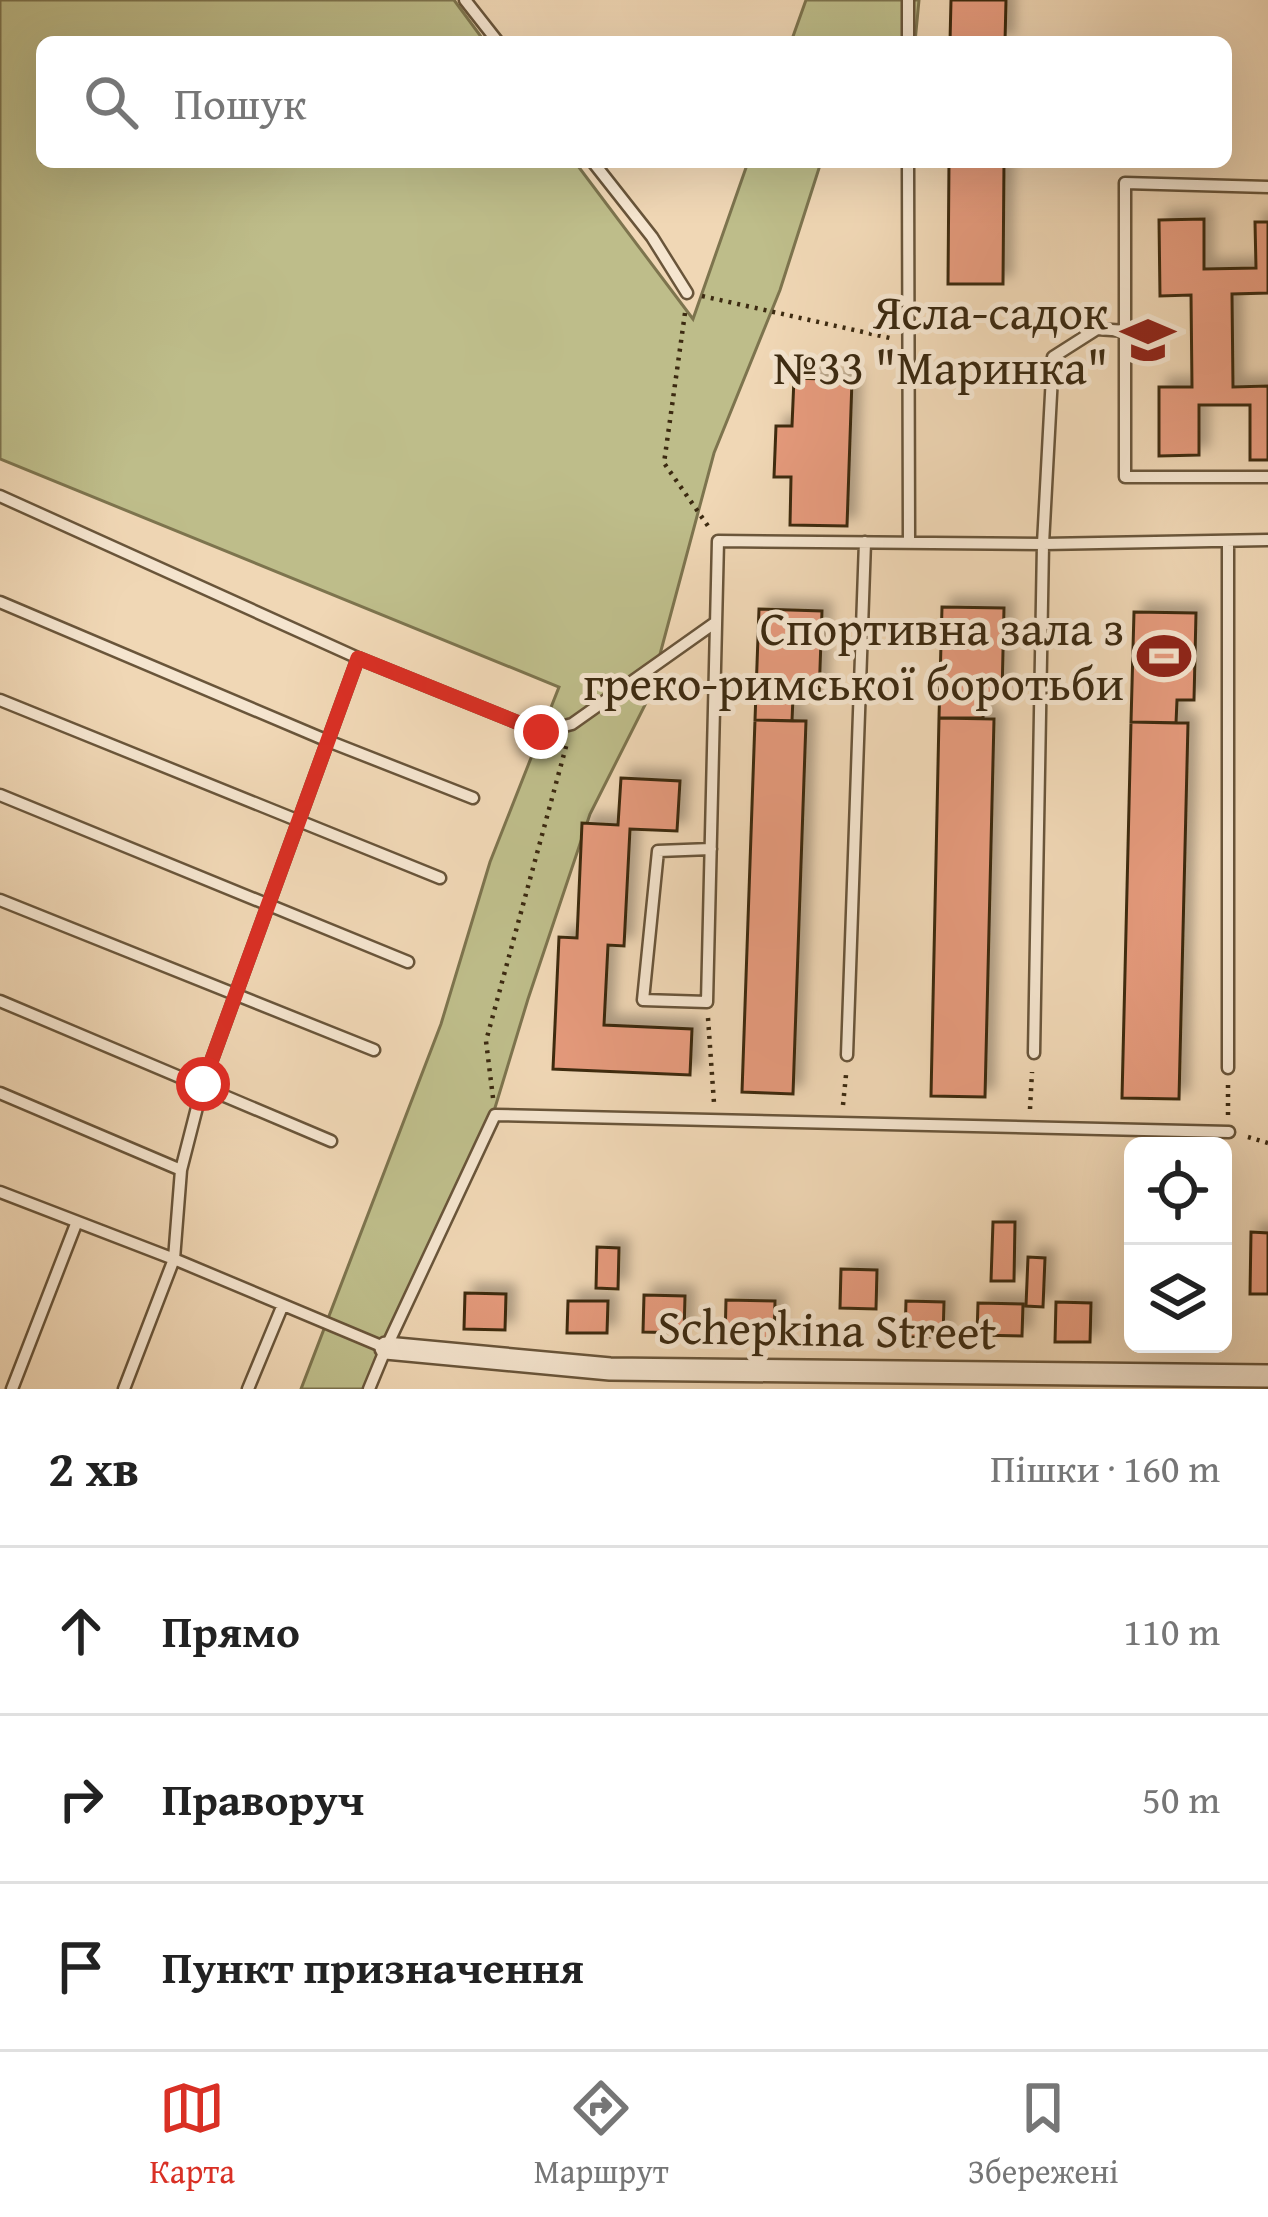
<!DOCTYPE html>
<html lang="uk">
<head>
<meta charset="utf-8">
<style>
  :root { --surface:#fff; --page:#f6f6f6; --text:#222; --muted:#767676; --line:#e0e0e0; --accent:#d93025 }
  body { margin:0; font-family:"Gentium Book Plus",serif; background:var(--page); color:var(--text) }
  .controls { position:absolute; right:36px; bottom:36px; display:grid; overflow:hidden; border-radius:18px; box-shadow:0 12px 48px #0002 }
  .controls button { width:108px; height:108px; display:grid; place-items:center; padding:0; border:0; border-bottom:3px solid var(--line); background:var(--surface); color:var(--text); font:60px sans-serif }
  .stop { position:absolute; width:36px; height:36px; margin:-27px; border:9px solid #d93025; border-radius:50%; background:#fff }
  .stop.end { background:#d93025; border-color:#fff; box-shadow:0 3px 12px #0008 }
  .list { margin:0; padding:0; list-style:none }
  h2 { display:flex; justify-content:space-between; align-items:center; height:156px; margin:0; padding:0 48px; font-size:51px }
  h2 small { font-size:39px; font-weight:400; color:var(--muted) }
  .list li { display:grid; grid-template-columns:78px 1fr auto; gap:36px; align-items:center; box-sizing:border-box; height:168px; padding:0 48px; border-top:3px solid var(--line) }
  .list b { display:block; font-size:45px; white-space:nowrap }
  .list em { font-size:39px; font-style:normal; color:var(--muted) }
  .icon { flex:none; width:66px; height:66px; fill:none; stroke:currentColor; stroke-width:2; stroke-linecap:round; stroke-linejoin:round }
  .map { position:relative; flex:none; width:1268px; height:1389px; overflow:hidden }
  .search { position:absolute; background:var(--surface); box-shadow:0 12px 48px #0002; left:36px; right:36px; top:36px; height:132px; display:flex; align-items:center; gap:30px; box-sizing:border-box; padding:0 42px; border-radius:18px; color:var(--muted); font-size:45px }
  .sheet { height:660px; background:var(--surface) }
  nav { display:flex; justify-content:space-around; align-items:center; box-sizing:border-box; height:168px; border-top:3px solid var(--line); background:var(--surface); font-size:33px; color:var(--muted) }
  nav a { display:grid; justify-items:center; gap:6px }
  nav .on { color:var(--accent) }
  .map>svg:first-child { display:block }
  .green { fill:#bebd8a; stroke:#7d744e; stroke-width:3 }
  .building { fill:#e59a7c; stroke:#3c2a11; stroke-width:3; filter:url(#shadow) }
  .lines { fill:none; stroke-linecap:round; stroke-linejoin:round }
  .lane-casing { stroke:#69553a; stroke-width:15 }
  .street-casing { stroke:#69553a; stroke-width:26 }
  .path { stroke:#3c2a11; stroke-width:4.5; stroke-dasharray:3 6; stroke-linecap:butt }
  .lane { stroke:#f5e5cf; stroke-width:10 }
  .street { stroke:#f5e5cf; stroke-width:21 }
  .route { stroke:#d93025; stroke-width:15 }
  .labels { text-anchor:middle; stroke-width:10; stroke-linejoin:round; paint-order:stroke }
  .poi-label { font-size:48px; fill:#3c2a11; stroke:#f5e5cf; text-anchor:end }
  .street-label { font-size:48px; fill:#3c2a11; stroke:#f5e5cf }
</style>
</head>
<body>
<div class="map">
<svg width="1268" height="1389" viewBox="0 0 1268 1389">
  <defs>
    <filter id="shadow"><feDropShadow dx="9" dy="-9" stdDeviation="6" flood-color="#0004"/></filter>
  </defs>
  <rect width="100%" height="100%" fill="#f0d7b5"/>
  <filter id="stains"><feTurbulence type="fractalNoise" baseFrequency=".00167" numOctaves="4"/><feColorMatrix values="0 0 0 0 .2 0 0 0 0 .09 0 0 0 0 .02 0 0 0 .5 -.17"/></filter>
  <radialGradient id="worn" r=".72"><stop offset=".6" stop-color="#630" stop-opacity="0"/><stop offset="1" stop-color="#630" stop-opacity=".3"/></radialGradient>
  <!-- green -->
  <path class="green" d="M0 0H454L485 42H42V162H575L693 319 748 162H821L780 290 714 453 648 699 590 814 528 999 477 1167 421 1275 370 1389H301L441 1024 490 862 559 687 0 459Z
    M806 0H919L915 42H791Z"/>
  <!-- building -->
  <path class="building" d="M951 0H1006L1005 42H950Z
    M949 162H1004L1003 284H948Z
    M1204 219V269L1256 268 1255 222H1268V293L1232 294 1233 387 1268 386V460H1250V405H1199V455L1159 456V387H1192L1191 295 1160 296 1159 220Z
    M794 378 852 380 847 526 790 525 791 477H774L776 426H792Z
    M942 607 1004 608 1002 695 984 694 983 718H939Z
    M759 609 822 611 819 697H793L792 721 755 720Z
    M1134 612 1196 613 1194 700H1177L1176 723 1131 722Z
    M939 718 994 719 985 1097 931 1096Z
    M755 720 806 721 793 1094 742 1092Z
    M1131 722 1188 723 1179 1099 1122 1098Z
    M621 778 680 781 677 831 630 829 624 946 608 945 604 1025 692 1029 690 1075 553 1069 559 937 577 938 582 823 618 825Z
    M993 1222H1015L1014 1281H991Z
    M1251 1232 1268 1233V1294H1250Z
    M597 1247 619 1248 618 1289 596 1288Z
    M1028 1257 1045 1258 1043 1307 1026 1306Z
    M841 1269 877 1270 876 1309 840 1308Z
    M465 1293 506 1294 505 1330 464 1329Z
    M644 1295 685 1296 684 1333 643 1332Z
    M726 1300 775 1301 774 1342 725 1341Z
    M568 1301H608L607 1333H567Z
    M906 1301 944 1302 943 1337H905Z
    M1056 1302 1091 1303 1090 1342H1055Z
    M978 1303 1023 1304 1022 1336 977 1335Z"/>
  <g class="lines">
    <defs>
      <path id="lane" d="M465 0 498 42
        M908 0V42
        M593 162 652 237 687 293
        M908 162 909 541
        M1268 187 1125 183V477H1268
        M0 496 358 658 541 732 572 724 716 622
        M1228 541V1068
        M0 602 328 741 473 798
        M0 700 440 878
        M0 795 408 962
        M711 849 658 851 643 1000 707 1002 718 541 1043 544 1268 540
        M0 900 374 1050
        M0 1001 331 1141
        M1034 1053 1043 544 1053 357 1097 329 1126 331
        M847 1055 865 542
        M0 1093 181 1170
        M0 1192 174 1259 386 1348 495 1115 1229 1132
        M12 1389 76 1224
        M124 1389 174 1259 181 1170 203 1084 358 658
        M248 1389 282 1307
        M369 1389 386 1348"/>
      <path id="street" d="M386 1348 610 1369 1268 1376"/>
    </defs>
    <!-- lane casing -->
    <use href="#lane" class="lane-casing"/>
    <!-- street casing -->
    <use href="#street" class="street-casing"/>
    <!-- path -->
    <path class="path" d="M702 296 890 338
      M685 313 664 463 708 526
      M708 1018 714 1103
      M1228 1085V1116
      M493 1098 486 1041 567 743
      M843 1105 846 1075
      M1030 1109 1032 1072
      M1248 1137 1268 1143"/>
    <!-- lane -->
    <use href="#lane" class="lane"/>
    <!-- street -->
    <use href="#street" class="street"/>
  </g>
  <g class="lines">
    <!-- route -->
    <path class="route" d="M203 1084 358 658 541 732"/>
  </g>
  <!-- icons -->
  <defs>
    <symbol id="school-bare" viewBox="-9 -9 18 18"><path d="M0-5L7-2L0 1L-7-2ZM-4 1L0 2.5L4 1V4Q0 6-4 4Z" fill="#8f2418" stroke="#f5e5cf" stroke-width="2.5" paint-order="stroke"/></symbol>
    <symbol id="stadium-bare" viewBox="-9 -9 18 18"><path d="M0-5a6.5 5 0 1 0 0 10a6.5 5 0 1 0 0-10ZM-3.5-1.8h7v3.6h-7Z" fill="#8f2418" stroke="#f5e5cf" stroke-width="2.5" paint-order="stroke"/></symbol>
  </defs>
  <g fill-rule="evenodd">
    <use href="#school-bare" x="1110" y="302" width="76" height="76"/>
    <use href="#stadium-bare" x="1126" y="618" width="76" height="76"/>
  </g>
  <g class="labels">
    <!-- poi labels -->
    <g class="poi-label">
      <text x="1108" y="329">Ясла-садок<tspan x="1108" dy="55">№33 "Маринка"</tspan></text>
      <text x="1124" y="645">Спортивна зала з<tspan x="1124" dy="55">греко-римської боротьби</tspan></text>
    </g>
    <!-- street labels -->
    <g class="street-label">
      <text transform="translate(827 1329) rotate(1)" y="17">Schepkina Street</text>
    </g>
  </g>
  <rect width="100%" height="100%" filter="url(#stains)"/>
  <rect width="100%" height="100%" fill="url(#worn)"/>
</svg>
<div class="controls">
<button><svg class="icon" aria-label="locate" viewBox="0 0 24 24"><circle cx="12" cy="12" r="6"/><path d="M12 2v4M12 18v4M2 12h4M18 12h4"/></svg></button>
<button><svg class="icon" aria-label="layers" viewBox="0 0 24 24"><path d="M12 4l9 5-9 5-9-5zM3 14l9 5 9-5"/></svg></button>
</div>
<div class="stop" style="left:203px;top:1084px"></div>
<div class="stop end" style="left:541px;top:732px"></div>
<div class="search"><svg class="icon" aria-label="search" viewBox="0 0 24 24"><circle cx="10" cy="10" r="6"/><path d="M15 15l6 6"/></svg>Пошук</div>
</div>
<section class="sheet">
<h2>2 хв<small>Пішки · 160 m</small></h2>
<ul class="list">
<li><svg class="icon" aria-label="ahead" viewBox="0 0 24 24"><path d="M12 20V5M6 11l6-6 6 6"/></svg><div><b>Прямо</b></div><em>110 m</em></li>
<li><svg class="icon" aria-label="right" viewBox="0 0 24 24"><path d="M7 20v-9h11M14 6l5 5-5 5"/></svg><div><b>Праворуч</b></div><em>50 m</em></li>
<li><svg class="icon" aria-label="arrive" viewBox="0 0 24 24"><path d="M6 21V4h12l-3 4 3 4H6"/></svg><div><b>Пункт призначення</b></div></li>
</ul>
</section>
<nav>
<a class="on"><svg class="icon" aria-label="map" viewBox="0 0 24 24"><path d="M3 6l6-2 6 2 6-2v14l-6 2-6-2-6 2zM9 4v14M15 6v14"/></svg>Карта</a>
<a><svg class="icon" aria-label="directions" viewBox="0 0 24 24"><path d="M12 3l9 9-9 9-9-9zM9 14v-3h6M13 9l2 2-2 2"/></svg>Маршрут</a>
<a><svg class="icon" aria-label="saved" viewBox="0 0 24 24"><path d="M7 4h10v16l-5-4-5 4z"/></svg>Збережені</a>
</nav>
</body>
</html>
